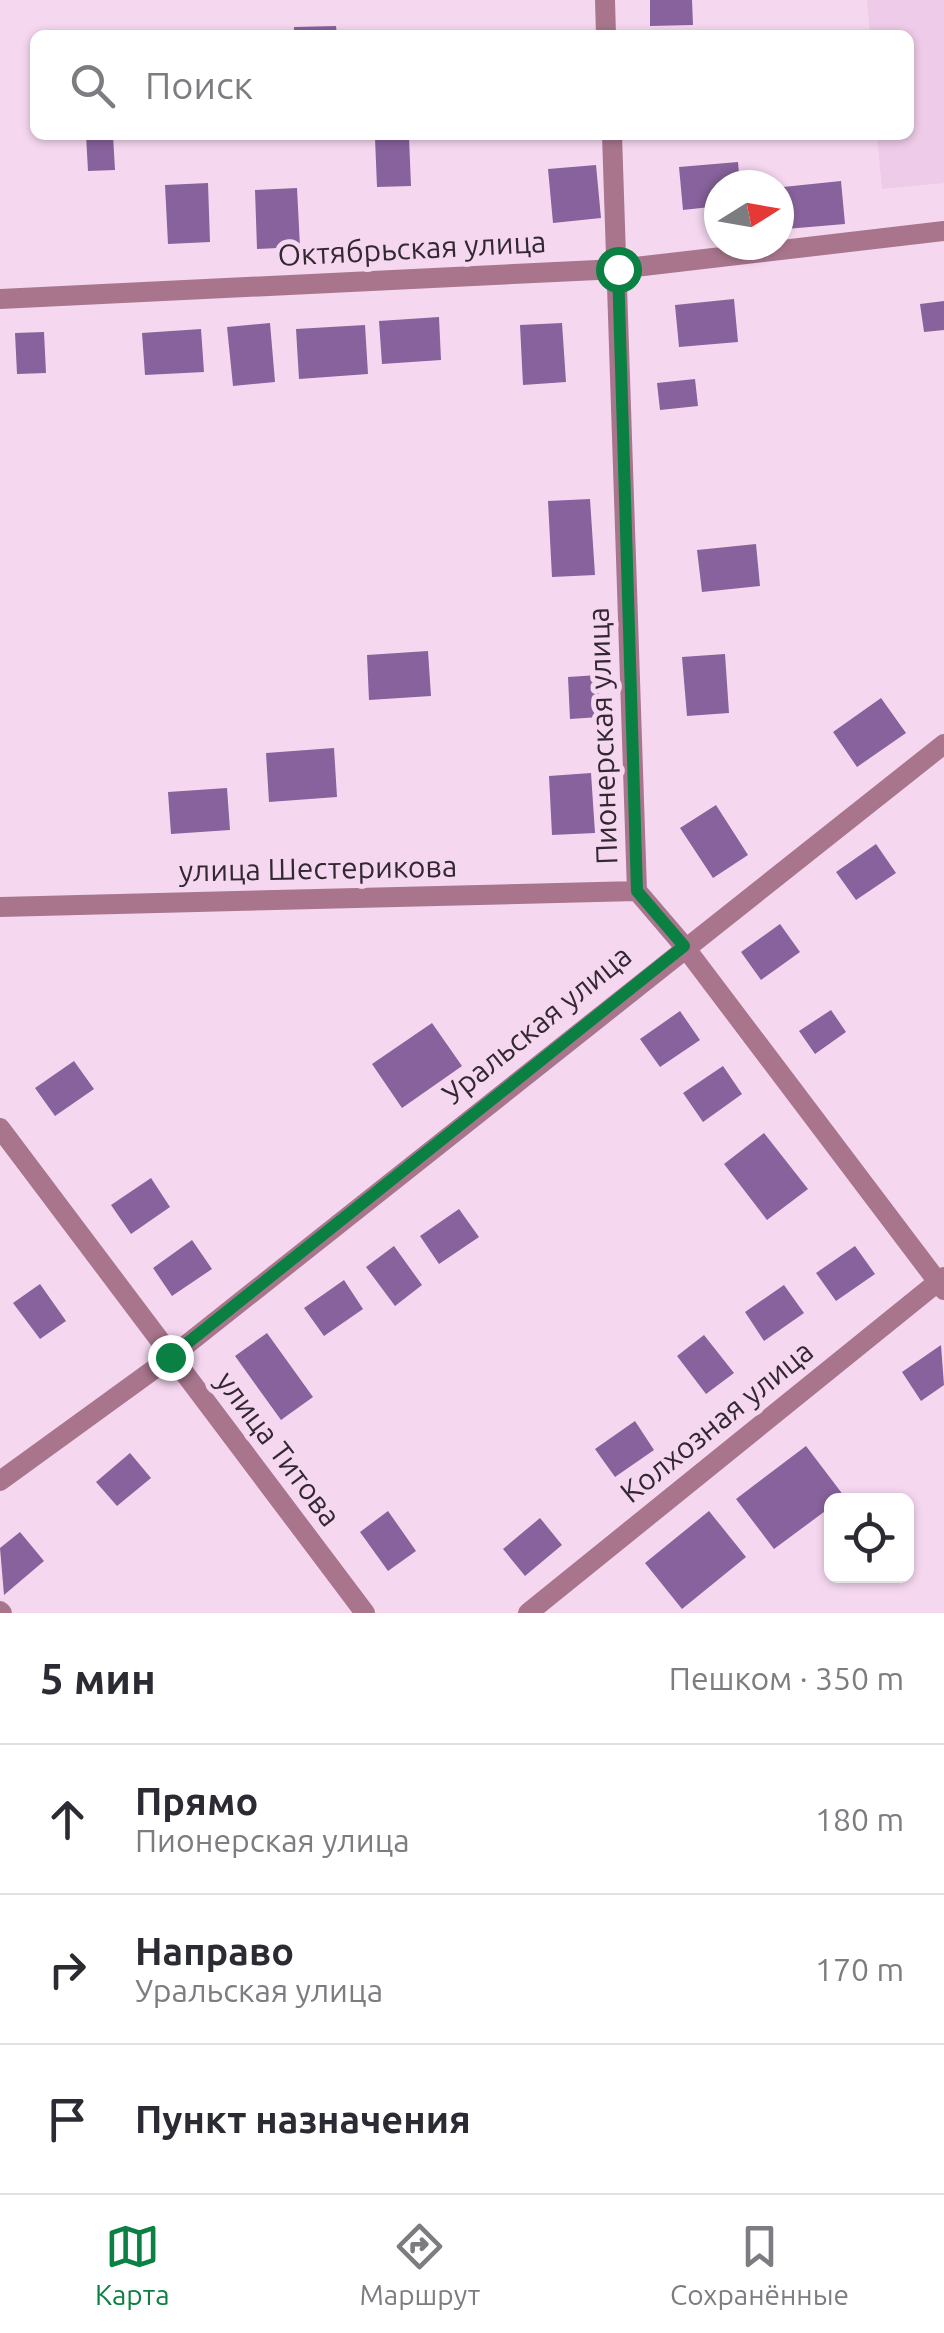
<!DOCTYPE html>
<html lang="ru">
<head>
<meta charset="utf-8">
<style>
  :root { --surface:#fff; --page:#f2f2f3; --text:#2b2b33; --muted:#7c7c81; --line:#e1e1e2; --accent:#0b8043 }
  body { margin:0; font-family:Ubuntu,sans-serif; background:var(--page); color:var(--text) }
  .controls { position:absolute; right:30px; bottom:30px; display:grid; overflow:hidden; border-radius:15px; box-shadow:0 2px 8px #0004 }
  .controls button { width:90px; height:90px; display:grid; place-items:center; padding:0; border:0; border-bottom:2px solid var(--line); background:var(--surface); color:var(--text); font:50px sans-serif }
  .compass { position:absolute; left:704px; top:170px; width:90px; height:90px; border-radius:50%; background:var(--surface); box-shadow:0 2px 8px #0004; rotate:79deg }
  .stop { position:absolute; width:30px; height:30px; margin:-22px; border:8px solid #0b8043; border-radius:50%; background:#fff }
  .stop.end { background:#0b8043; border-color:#fff; box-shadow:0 2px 10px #0008 }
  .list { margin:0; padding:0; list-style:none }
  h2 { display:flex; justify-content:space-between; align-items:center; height:130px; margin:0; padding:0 40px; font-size:42px }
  h2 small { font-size:32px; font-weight:400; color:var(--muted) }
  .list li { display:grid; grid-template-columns:65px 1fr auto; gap:30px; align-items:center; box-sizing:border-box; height:150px; padding:0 40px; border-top:2px solid var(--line) }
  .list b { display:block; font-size:38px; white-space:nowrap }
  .list p { margin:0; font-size:32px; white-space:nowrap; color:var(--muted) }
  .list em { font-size:32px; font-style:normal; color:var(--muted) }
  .icon { flex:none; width:55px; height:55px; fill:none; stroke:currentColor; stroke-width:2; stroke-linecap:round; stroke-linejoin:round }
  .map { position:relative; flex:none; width:944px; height:1613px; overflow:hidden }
  .search { position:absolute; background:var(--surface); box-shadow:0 2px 8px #0004; left:30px; right:30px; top:30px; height:110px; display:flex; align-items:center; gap:25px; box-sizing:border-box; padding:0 35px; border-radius:15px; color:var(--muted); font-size:38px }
  .sheet { height:580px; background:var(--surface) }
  nav { display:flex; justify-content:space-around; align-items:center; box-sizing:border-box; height:140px; border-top:2px solid var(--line); background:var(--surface); font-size:28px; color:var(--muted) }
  nav a { display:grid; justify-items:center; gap:5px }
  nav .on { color:var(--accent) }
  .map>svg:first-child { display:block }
  .built { fill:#eecbe8 }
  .building { fill:#87629c }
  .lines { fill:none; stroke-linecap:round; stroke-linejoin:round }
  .minor { stroke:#a8758d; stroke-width:20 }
  .tertiary { stroke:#a8758d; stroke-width:20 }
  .route { stroke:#0b8043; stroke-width:12 }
  .labels { text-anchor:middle; stroke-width:10; stroke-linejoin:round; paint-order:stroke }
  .street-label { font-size:30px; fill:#332832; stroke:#f5d8f0 }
</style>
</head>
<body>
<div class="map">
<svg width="944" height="1613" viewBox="0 0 944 1613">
  <rect width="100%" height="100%" fill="#f5d8f0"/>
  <!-- built -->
  <path class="built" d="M867 0H944V183L882 189 877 135H909V35H870Z"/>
  <!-- building -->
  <path class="building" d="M650 0H692L693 25 650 26Z
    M336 26 337 35H294V27Z
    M86 135H113L115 170 88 171Z
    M409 137 411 186 377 187 375 138Z
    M738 162 740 185H719V206L683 210 679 167Z
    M596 165 601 218 553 223 548 169Z
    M841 181 845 224 786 229 783 187Z
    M208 183 210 242 168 244 165 185Z
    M297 188 300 247 257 249 255 190Z
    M734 299 738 342 679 347 675 305Z
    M944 301V330L924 332 920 304Z
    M439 317 441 360 382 364 379 321Z
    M270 323 275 382 233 386 227 327Z
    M562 323 566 382 523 385 520 325Z
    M365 325 368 374 299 379 296 329Z
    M201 329 204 372 145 375 142 333Z
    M44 332 46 373 17 374 15 333Z
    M695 379 698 406 660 410 657 383Z
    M590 499 595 575 552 577 548 501Z
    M756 544 760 586 702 592 697 550Z
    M428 651 431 696 369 700 367 655Z
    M725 654 729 713 687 716 682 657Z
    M598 675 600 717 570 719 568 677Z
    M881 698 906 733 857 767 833 732Z
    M334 748 337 797 269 802 266 753Z
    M591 773 595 833 552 835 549 776Z
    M227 788 230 830 171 834 168 792Z
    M716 805 748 855 713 878 680 828Z
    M876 844 896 873 856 900 836 872Z
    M780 924 800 952 761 980 741 952Z
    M831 1010 846 1032 815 1054 799 1031Z
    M680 1011 700 1040 660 1067 640 1039Z
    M432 1023 462 1066 402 1108 372 1064Z
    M74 1061 94 1089 55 1116 35 1088Z
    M723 1066 742 1094 703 1122 683 1093Z
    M764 1133 808 1189 767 1220 724 1164Z
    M151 1178 170 1207 131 1234 111 1205Z
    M459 1209 479 1237 439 1264 420 1236Z
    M192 1240 212 1269 172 1296 153 1268Z
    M394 1246 422 1285 395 1306 366 1267Z
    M855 1246 875 1274 836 1301 816 1273Z
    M344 1280 363 1309 324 1336 304 1308Z
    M40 1284 66 1321 40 1339 13 1303Z
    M784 1285 804 1313 764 1341 745 1312Z
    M267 1333 313 1397 281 1420 235 1356Z
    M704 1335 734 1373 706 1394 677 1356Z
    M941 1345 944 1385 921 1401 902 1372Z
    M635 1421 654 1450 615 1477 595 1449Z
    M806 1446 844 1496 832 1500V1506L774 1549 736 1499Z
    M130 1453 151 1478 117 1506 96 1482Z
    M388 1511 416 1551 388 1571 360 1532Z
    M709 1511 746 1557 682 1609 645 1563Z
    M540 1518 562 1545 525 1576 503 1549Z
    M20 1532 44 1561 4 1595 0 1548Z"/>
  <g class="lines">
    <!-- minor -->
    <path class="minor" d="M605 0 606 35
      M612 135 637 891 684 946 944 1290
      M0 299 618 269 944 231
      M0 907 637 891
      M0 1481 171 1357 944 744
      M0 1611 2 1613
      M528 1613 944 1277"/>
    <!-- tertiary -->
    <path class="tertiary" d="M0 1128 365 1613"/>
  </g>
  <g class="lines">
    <!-- route -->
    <path class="route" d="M170 1357 684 946 637 891 618 269"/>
  </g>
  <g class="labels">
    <!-- street labels -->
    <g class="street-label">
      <text transform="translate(412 249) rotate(-3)" y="10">Октябрьская улица</text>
      <text transform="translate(603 736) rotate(-92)" y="10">Пионерская улица</text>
      <text transform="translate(318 869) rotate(-1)" y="10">улица Шестерикова</text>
      <text transform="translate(537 1025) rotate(-39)" y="10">Уральская улица</text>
      <text transform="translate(717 1422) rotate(-39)" y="10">Колхозная улица</text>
      <text transform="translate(278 1449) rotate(53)" y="10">улица Титова</text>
    </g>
  </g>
</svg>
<div class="controls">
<button><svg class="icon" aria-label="locate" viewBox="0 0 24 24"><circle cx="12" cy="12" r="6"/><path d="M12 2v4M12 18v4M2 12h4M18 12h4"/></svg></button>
</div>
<svg class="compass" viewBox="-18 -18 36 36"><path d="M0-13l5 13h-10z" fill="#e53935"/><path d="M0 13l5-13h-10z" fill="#7c7c81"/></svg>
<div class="stop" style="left:618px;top:269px"></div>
<div class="stop end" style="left:170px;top:1357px"></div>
<div class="search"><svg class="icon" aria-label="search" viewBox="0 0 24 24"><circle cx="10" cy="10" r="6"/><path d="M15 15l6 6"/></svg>Поиск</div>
</div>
<section class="sheet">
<h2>5 мин<small>Пешком · 350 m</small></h2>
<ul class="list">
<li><svg class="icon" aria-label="ahead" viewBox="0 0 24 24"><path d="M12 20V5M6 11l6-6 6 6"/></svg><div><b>Прямо</b><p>Пионерская улица</p></div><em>180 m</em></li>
<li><svg class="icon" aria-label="right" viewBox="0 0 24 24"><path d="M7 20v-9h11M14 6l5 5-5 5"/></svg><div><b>Направо</b><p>Уральская улица</p></div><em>170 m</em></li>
<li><svg class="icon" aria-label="arrive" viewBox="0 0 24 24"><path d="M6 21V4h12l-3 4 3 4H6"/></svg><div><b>Пункт назначения</b></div></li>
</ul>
</section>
<nav>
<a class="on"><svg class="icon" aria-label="map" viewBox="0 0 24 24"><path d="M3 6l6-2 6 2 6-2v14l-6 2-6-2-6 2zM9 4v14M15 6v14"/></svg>Карта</a>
<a><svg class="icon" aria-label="directions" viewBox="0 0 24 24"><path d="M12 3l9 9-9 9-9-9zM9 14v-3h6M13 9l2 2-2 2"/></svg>Маршрут</a>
<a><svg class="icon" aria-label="saved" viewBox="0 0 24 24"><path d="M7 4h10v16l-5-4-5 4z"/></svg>Сохранённые</a>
</nav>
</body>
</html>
